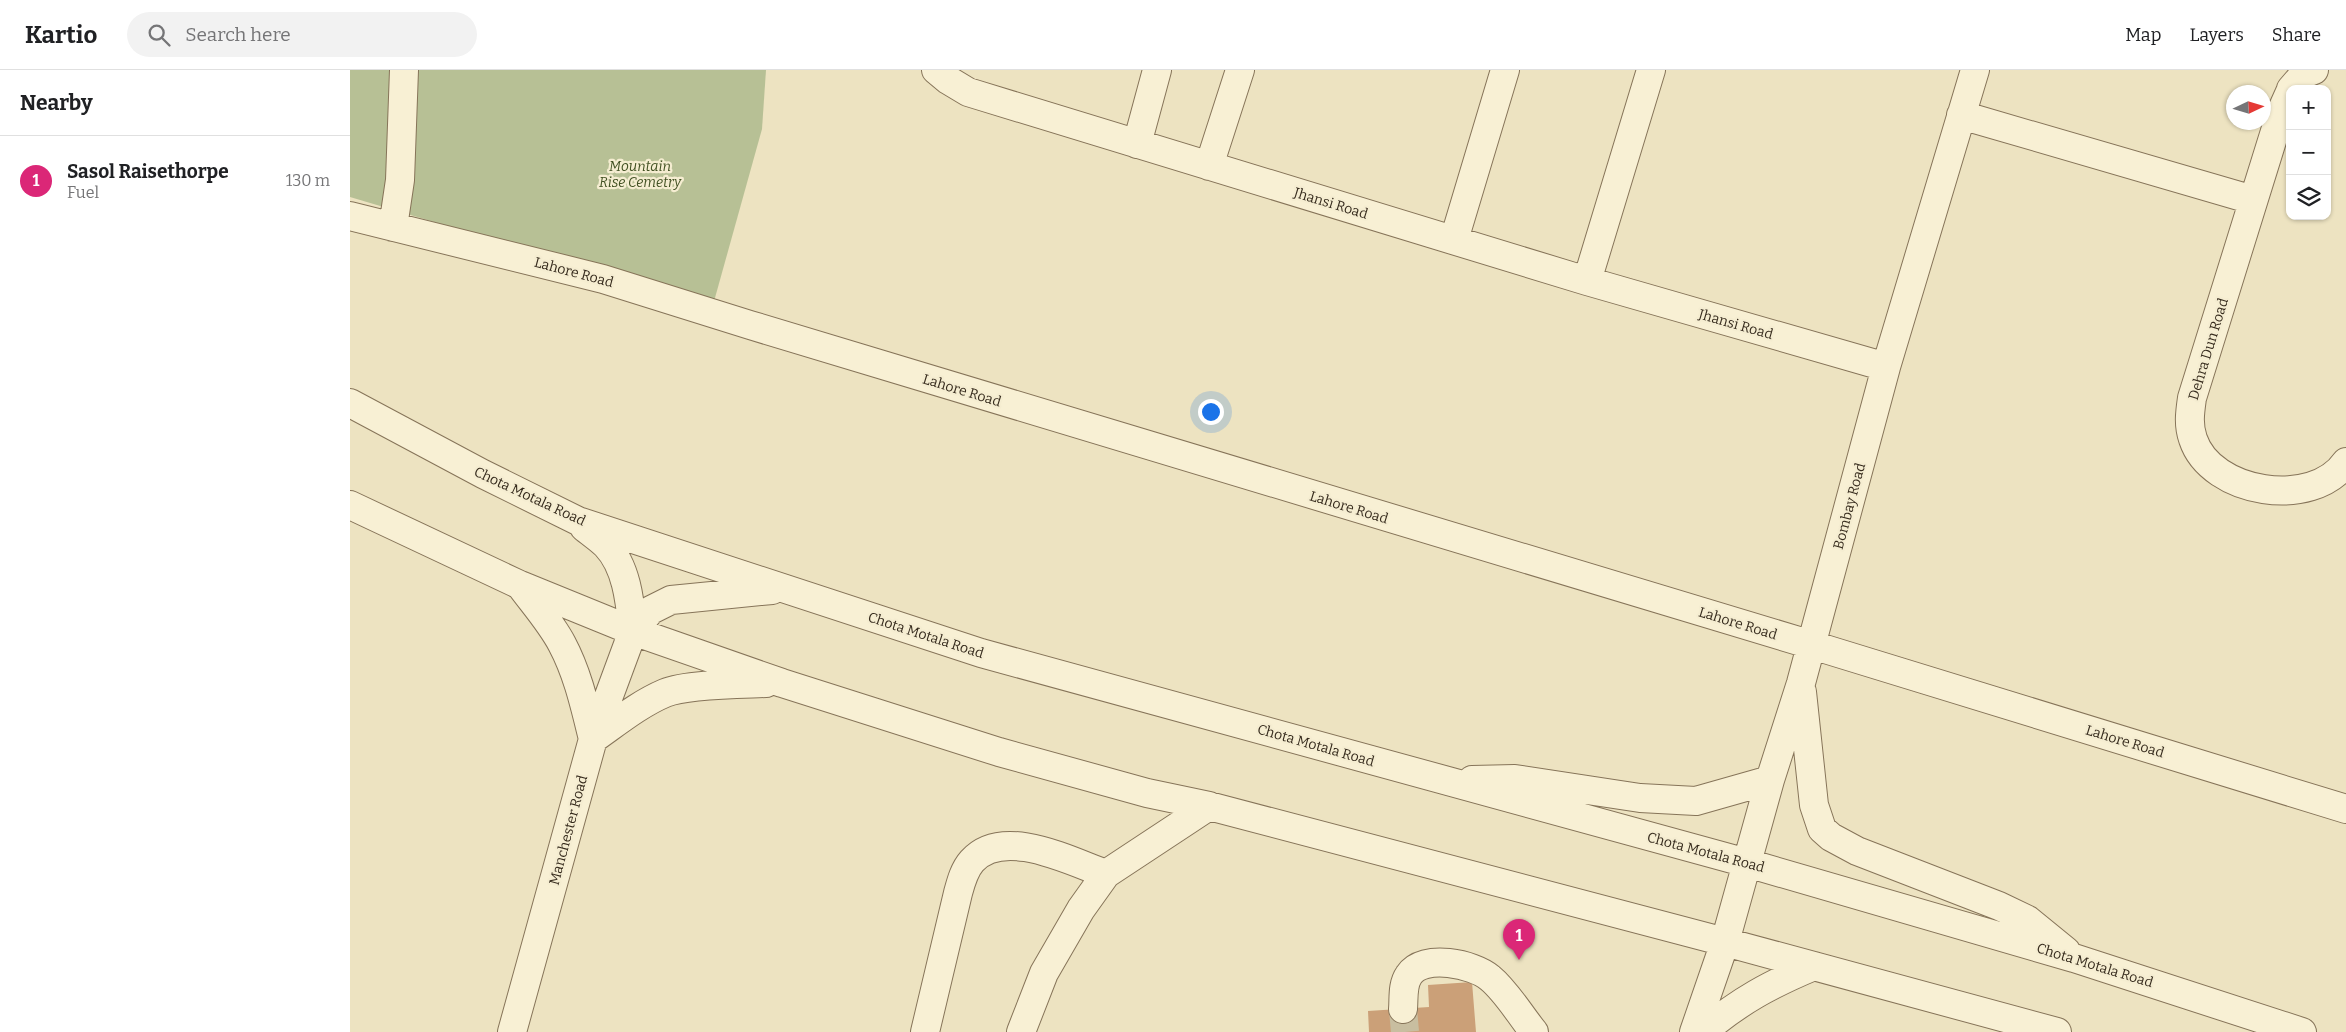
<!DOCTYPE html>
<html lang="en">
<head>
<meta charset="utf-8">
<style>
  :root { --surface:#fff; --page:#f2f2f2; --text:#202124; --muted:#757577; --line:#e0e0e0; --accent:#db2777 }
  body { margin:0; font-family:Bitter,serif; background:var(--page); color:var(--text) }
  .controls { position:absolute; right:15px; top:15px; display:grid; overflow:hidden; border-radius:10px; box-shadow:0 1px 4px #0004 }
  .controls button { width:45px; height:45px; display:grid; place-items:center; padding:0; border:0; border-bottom:1px solid var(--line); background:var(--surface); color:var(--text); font:25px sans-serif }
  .compass { position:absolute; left:1876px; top:15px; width:45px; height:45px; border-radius:50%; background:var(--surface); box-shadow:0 1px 4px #0004; rotate:86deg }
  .you { position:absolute; left:860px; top:341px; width:18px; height:18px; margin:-12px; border:4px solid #fff; border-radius:50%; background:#1a73e8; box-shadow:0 0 0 8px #1a73e833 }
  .badge { display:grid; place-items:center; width:32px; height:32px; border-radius:50%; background:var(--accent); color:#fff; font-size:16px; font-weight:700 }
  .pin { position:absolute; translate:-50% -41px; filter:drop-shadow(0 1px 2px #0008) }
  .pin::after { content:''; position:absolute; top:26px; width:18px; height:15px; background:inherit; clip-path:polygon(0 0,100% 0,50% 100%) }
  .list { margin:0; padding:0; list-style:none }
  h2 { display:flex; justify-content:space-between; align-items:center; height:65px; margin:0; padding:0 20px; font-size:21px }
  h2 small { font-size:16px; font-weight:400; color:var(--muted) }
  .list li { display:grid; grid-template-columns:32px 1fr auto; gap:15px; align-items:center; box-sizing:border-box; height:90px; padding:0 20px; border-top:1px solid var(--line) }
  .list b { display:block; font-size:19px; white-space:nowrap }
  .list p { margin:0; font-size:16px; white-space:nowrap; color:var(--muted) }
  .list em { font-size:16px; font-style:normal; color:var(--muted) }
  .icon { flex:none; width:28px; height:28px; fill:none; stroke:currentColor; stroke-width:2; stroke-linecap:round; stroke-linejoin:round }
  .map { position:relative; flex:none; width:1996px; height:962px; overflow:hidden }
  header { display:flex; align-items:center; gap:30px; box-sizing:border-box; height:70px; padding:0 25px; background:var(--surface); border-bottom:1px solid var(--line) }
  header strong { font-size:24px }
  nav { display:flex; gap:28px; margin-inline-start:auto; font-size:18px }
  .search { width:350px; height:45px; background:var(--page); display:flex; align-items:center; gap:12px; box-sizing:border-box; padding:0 18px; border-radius:28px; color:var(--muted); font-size:19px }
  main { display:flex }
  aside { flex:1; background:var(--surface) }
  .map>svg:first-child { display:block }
  .cemetery { fill:#b7c095 }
  .building { fill:#cba078 }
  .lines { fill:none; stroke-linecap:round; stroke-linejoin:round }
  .minor-tunnel { stroke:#c8bea0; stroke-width:28; stroke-dasharray:28 14; stroke-linecap:butt }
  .minor-casing { stroke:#867459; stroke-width:30 }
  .minor { stroke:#f8f0d4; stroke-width:28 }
  .labels { text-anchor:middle; stroke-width:4.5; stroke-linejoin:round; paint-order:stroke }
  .park-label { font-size:14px; font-style:italic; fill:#435224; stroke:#f5edd1 }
  .street-label { font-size:14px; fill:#362b1d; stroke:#f5edd1 }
</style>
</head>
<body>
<header>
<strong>Kartio</strong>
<div class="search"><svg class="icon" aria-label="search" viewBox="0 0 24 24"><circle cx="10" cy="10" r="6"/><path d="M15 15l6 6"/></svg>Search here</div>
<nav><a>Map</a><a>Layers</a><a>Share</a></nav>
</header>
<main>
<aside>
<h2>Nearby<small></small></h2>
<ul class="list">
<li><span class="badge">1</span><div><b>Sasol Raisethorpe</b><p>Fuel</p></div><em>130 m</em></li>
</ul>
</aside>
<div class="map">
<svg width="1996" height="962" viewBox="0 0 1996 962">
  <rect width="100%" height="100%" fill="#ede3c1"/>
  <!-- cemetery -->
  <path class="cemetery" d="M0 0H416L412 59 363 235 0 127Z"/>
  <!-- building -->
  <path class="building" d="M1122 912 1126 962H1019L1018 941 1079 937 1078 915Z"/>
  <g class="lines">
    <!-- minor-tunnel -->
    <path class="minor-tunnel" d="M1053 939 1055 962"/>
    <defs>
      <path id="minor" d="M586 0 598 10 618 22 1237 211 1536 297
        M1941 19 1954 4 1964 0
        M1940 22 1931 42 1842 328C1840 342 1838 355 1843 369 1861 424 1963 440 1996 392
        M1611 45 1903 130
        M787 74 807 0
        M859 96 890 0
        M0 146 253 209 400 255 1462 575 1996 739
        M43 157 50 110 54 0
        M1104 170 1155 0
        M1237 211 1301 0
        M0 333 133 404 228 451 631 583 1397 793 1724 888 1952 962
        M0 435 170 515 283 561 432 613 649 682 797 723 859 736 1375 872 1707 962
        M234 457C241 463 249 468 256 475 277 497 280 532 283 561
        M170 515C184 534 201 553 212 574 228 604 235 637 243 669
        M1452 622 1464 735 1472 759 1481 767 1507 781 1649 836 1678 850 1716 881
        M243 669C266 653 289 634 315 623 336 614 391 614 416 613
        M1122 710 1165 709 1290 728 1346 731 1420 710
        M1053 939C1054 928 1052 915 1059 905 1073 883 1124 894 1140 908 1157 922 1170 945 1184 962
        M162 962 243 669 283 561 301 540 321 530 422 520
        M575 962 608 823C611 812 614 800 622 791 653 756 720 791 756 804
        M671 962 694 903 731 839 756 804 859 736
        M1344 962 1375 872 1420 710 1451 613 1536 297 1625 0
        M1353 962C1389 931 1421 914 1464 896"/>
    </defs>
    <!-- minor casing -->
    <use href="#minor" class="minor-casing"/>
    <!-- minor -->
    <use href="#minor" class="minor"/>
  </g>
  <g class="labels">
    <!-- park labels -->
    <g class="park-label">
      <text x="290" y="101">Mountain<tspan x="290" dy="16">Rise Cemetry</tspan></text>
    </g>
    <!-- street labels -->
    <g class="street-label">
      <text transform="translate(981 133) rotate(17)" y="5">Jhansi Road</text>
      <text transform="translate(224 202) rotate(15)" y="5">Lahore Road</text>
      <text transform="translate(1386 254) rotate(16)" y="5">Jhansi Road</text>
      <text transform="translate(1858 279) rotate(-73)" y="5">Dehra Dun Road</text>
      <text transform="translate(612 320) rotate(17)" y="5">Lahore Road</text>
      <text transform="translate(180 426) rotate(25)" y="5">Chota Motala Road</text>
      <text transform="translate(1499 436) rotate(-75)" y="5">Bombay Road</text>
      <text transform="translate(999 437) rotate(17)" y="5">Lahore Road</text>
      <text transform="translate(1388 553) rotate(17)" y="5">Lahore Road</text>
      <text transform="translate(576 565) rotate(18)" y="5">Chota Motala Road</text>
      <text transform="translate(1775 671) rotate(17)" y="5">Lahore Road</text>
      <text transform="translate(966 675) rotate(16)" y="5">Chota Motala Road</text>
      <text transform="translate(218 760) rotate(-75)" y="5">Manchester Road</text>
      <text transform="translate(1356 782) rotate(15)" y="5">Chota Motala Road</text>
      <text transform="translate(1745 895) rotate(17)" y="5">Chota Motala Road</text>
    </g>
  </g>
</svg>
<div class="controls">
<button>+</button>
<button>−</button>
<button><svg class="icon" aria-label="layers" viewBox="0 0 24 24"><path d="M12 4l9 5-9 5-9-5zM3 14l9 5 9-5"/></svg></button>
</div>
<svg class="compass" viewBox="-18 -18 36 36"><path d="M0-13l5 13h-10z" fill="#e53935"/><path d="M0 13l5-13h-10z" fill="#757577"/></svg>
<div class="you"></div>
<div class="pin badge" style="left:1169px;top:890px">1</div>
</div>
</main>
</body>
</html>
